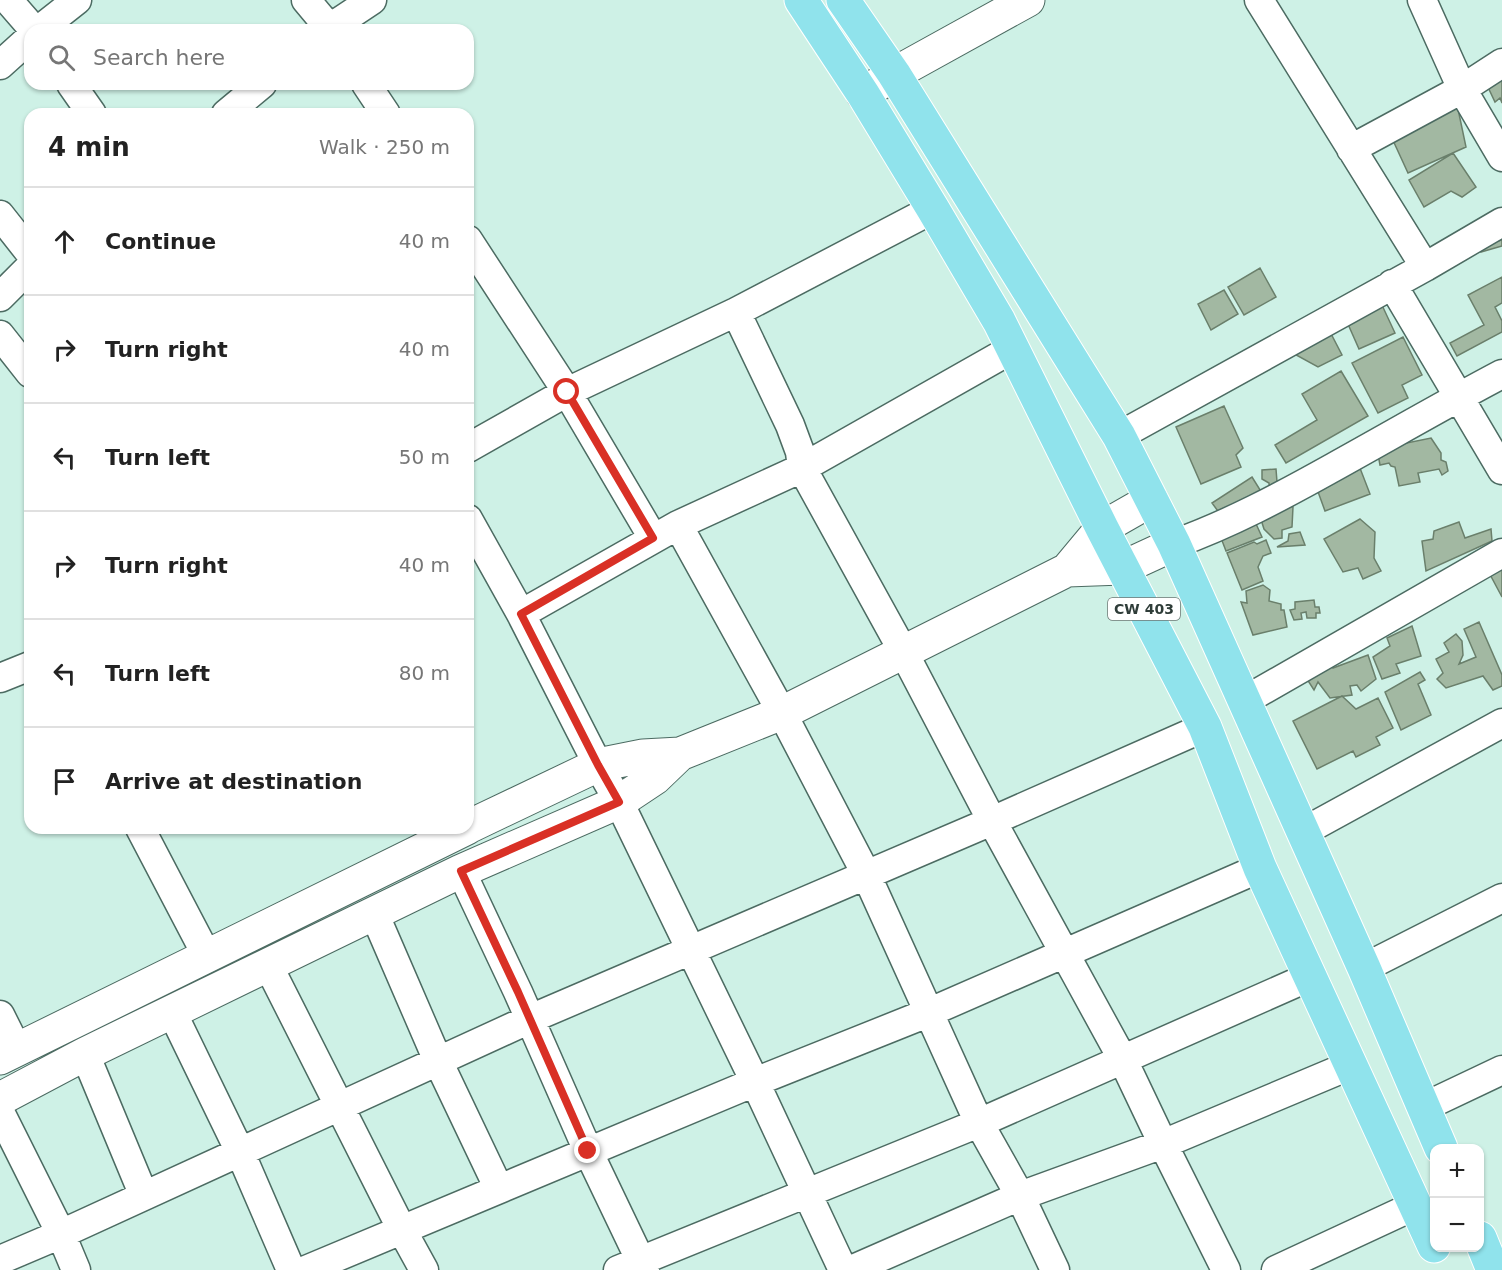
<!DOCTYPE html>
<html lang="en">
<head>
<meta charset="utf-8">
<style>
  :root { --surface:#fff; --page:#f2f2f2; --text:#222; --muted:#767676; --line:#e0e0e0 }
  body { margin:0; font-family:"DejaVu Sans",sans-serif; background:var(--page); color:var(--text) }
  .controls { position:absolute; right:18px; bottom:18px; display:grid; overflow:hidden; border-radius:12px; box-shadow:0 2px 4px #0004 }
  .controls button { width:54px; height:54px; display:grid; place-items:center; padding:0; border:0; border-bottom:2px solid var(--line); background:var(--surface); color:var(--text); font:30px sans-serif }
  .stop { position:absolute; width:18px; height:18px; margin:-14px; border:4px solid #d93025; border-radius:50%; background:#fff }
  .stop.end { background:#d93025; border-color:#fff; box-shadow:0 2px 6px #0008 }
  .list { margin:0; padding:0; list-style:none }
  h2 { display:flex; justify-content:space-between; align-items:center; height:78px; margin:0; padding:0 24px; font-size:26px }
  h2 small { font-size:20px; font-weight:400; color:var(--muted) }
  .list li { display:grid; grid-template-columns:39px 1fr auto; gap:18px; align-items:center; box-sizing:border-box; height:108px; padding:0 24px; border-top:2px solid var(--line) }
  .list b { display:block; font-size:22px; white-space:nowrap }
  .list em { font-size:20px; font-style:normal; color:var(--muted) }
  .icon { flex:none; width:33px; height:33px; fill:none; stroke:currentColor; stroke-width:2; stroke-linecap:round; stroke-linejoin:round }
  .map { position:relative; flex:none; width:1502px; height:1270px; overflow:hidden }
  .search { position:absolute; background:var(--surface); box-shadow:0 2px 4px #0004; left:24px; top:24px; width:450px; height:66px; display:flex; align-items:center; gap:15px; box-sizing:border-box; padding:0 21px; border-radius:18px; color:var(--muted); font-size:22px }
  .panel { position:absolute; background:var(--surface); box-shadow:0 2px 4px #0004; left:24px; top:108px; width:450px; height:726px; border-radius:18px }
  .map>svg:first-child { display:block }
  .building { fill:#a2b8a2; stroke:#6a7f6b; stroke-width:1.5 }
  .lines { fill:none; stroke-linecap:round; stroke-linejoin:round }
  .minor-casing { stroke:#4c6b62; stroke-width:31 }
  .tertiary-casing { stroke:#4c6b62; stroke-width:35 }
  .secondary-casing { stroke:#4c6b62; stroke-width:35 }
  .primary-casing { stroke:#fff; stroke-width:35 }
  .minor { stroke:#fff; stroke-width:28 }
  .tertiary { stroke:#fff; stroke-width:33 }
  .secondary { stroke:#fff; stroke-width:33 }
  .primary { stroke:#90e3ec; stroke-width:33 }
  .route { stroke:#d93025; stroke-width:8 }
  .labels { text-anchor:middle; stroke-width:6; stroke-linejoin:round; paint-order:stroke }
  .shield { fill:#fff; stroke:#6d7774; stroke-width:1.5 }
  .shield-label { font-size:14px; font-weight:bold; fill:#2f3d39 }
</style>
</head>
<body>
<div class="map">
<svg width="1502" height="1270" viewBox="0 0 1502 1270">
  <rect width="100%" height="100%" fill="#cef1e6"/>
  <!-- building -->
  <path class="building" d="M1502 78V103L1500 98 1495 102 1486 83Z
    M1441 106 1458 109 1466 147 1408 173 1385 123Z
    M1453 153 1476 187 1462 197 1451 191 1424 207 1409 180Z
    M1496 237 1498 241 1502 240V246L1481 252 1479 243Z
    M1260 268 1276 297 1244 315 1228 287Z
    M1502 277V303L1495 307 1502 321V332L1457 356 1450 343 1484 325 1468 295Z
    M1374 288 1395 333 1359 349 1340 306Z
    M1224 290 1238 314 1211 330 1198 304Z
    M1327 326 1342 355 1318 367 1287 350Z
    M1403 337 1422 375 1402 385 1408 398 1378 413 1352 363Z
    M1341 371 1368 416 1286 463 1275 445 1317 420 1302 394Z
    M1224 406 1243 448 1236 455 1241 467 1201 484 1176 427Z
    M1431 438 1441 453V460L1446 462 1448 471 1442 475 1439 469 1418 473 1420 482 1399 486 1395 467 1391 466 1389 463 1380 465 1377 449Z
    M1353 450 1370 494 1325 511 1309 467Z
    M1276 469 1277 482 1270 499 1269 483 1262 479V470Z
    M1252 477 1262 493 1252 515 1262 537 1226 551 1221 538 1223 518 1212 503Z
    M1288 505 1293 507 1292 527 1282 530V538L1274 539 1264 529 1258 510Z
    M1360 519 1375 532 1374 558 1381 571 1363 579 1358 568 1343 572 1324 539Z
    M1459 522 1465 538 1491 529 1492 541 1426 571 1422 541 1433 539 1434 531Z
    M1300 532 1305 545 1277 547 1288 541 1289 534Z
    M1266 540 1271 553 1263 556 1258 567 1263 581 1242 590 1227 553 1254 542 1257 544Z
    M1502 558V597L1486 567Z
    M1263 585 1270 590 1269 601 1281 604V610H1284L1287 627 1253 635 1241 602 1247 603 1246 591Z
    M1314 600 1315 607H1319L1320 613H1316V618H1307L1306 612 1301 613 1302 619 1294 620 1290 610 1295 609V602Z
    M1479 622 1502 675V686L1493 690 1483 676 1446 688 1437 679 1443 673 1436 659 1449 652 1444 643 1456 634 1462 641 1463 655 1459 664 1476 657 1464 629Z
    M1412 626 1421 656 1396 664 1400 673 1382 679 1373 657 1390 646 1387 638Z
    M1368 655 1376 679 1361 691 1357 685 1350 686 1352 695 1330 698 1318 682 1314 690 1303 673 1326 657 1333 668Z
    M1420 672 1425 680 1418 684 1431 715 1401 730 1385 692Z
    M1342 696 1356 709 1378 698 1393 728 1376 737 1380 745 1356 757 1353 751 1317 769 1293 721Z"/>
  <g class="lines">
    <defs>
      <path id="minor" d="M8 0 34 30
        M306 0 331 30
        M1259 0 1425 267
        M1422 0 1462 89 1502 157
        M39 30 77 0
        M327 30 372 0
        M0 65 30 38
        M71 84 92 114
        M366 84 386 114
        M226 114 262 84
        M1351 149 1462 89 1502 63
        M0 215 30 253
        M468 240 567 392 653 538
        M1392 284 1502 470
        M0 297 30 267
        M736 312 790 425 800 452 802 468 904 653 992 821 1123 1060 1163 1144 1226 1270
        M0 335 30 373
        M1119 436 1425 267 1502 222
        M468 448 567 392 736 312 933 209
        M468 519 521 614 598 765 619 802 755 1082 843 1270
        M678 525 782 713 866 874 979 1123 1020 1196 1055 1270
        M1174 544C1230 524 1282 496 1334 467 1390 436 1445 404 1502 374
        M521 614 678 525 802 468 1012 349
        M0 678 30 666
        M1244 701 1502 553
        M140 828 207 956
        M1303 832 1502 723
        M461 871 518 992 588 1151 645 1270
        M374 913 438 1061 499 1189
        M268 965 402 1230 424 1270
        M1364 968 1502 898
        M172 1012 240 1152 291 1270
        M0 1015 17 1049
        M85 1054 144 1196
        M1424 1107 1502 1070
        M0 1112 61 1234 76 1270
        M0 1260 61 1234 530 1019 992 821 1205 727
        M306 1270 755 1082 930 1012 1260 868
        M618 1270 979 1123 1309 977
        M851 1270 1020 1196 1163 1144 1351 1065
        M1276 1270 1416 1205"/>
      <path id="tertiary" d="M863 94 894 74 1028 0"/>
      <path id="secondary" d="M1067 570 1122 568 1174 544
        M468 827 598 765 643 756 680 754 782 713 1067 570 1102 528 1151 500
        M0 1058 467 828
        M0 1099 85 1054 461 871 619 802 655 778 680 754"/>
      <path id="primary" d="M801 0 863 94 933 209 999 321 1102 528 1205 727 1260 868 1434 1246
        M843 0 894 74 1119 436 1174 544 1364 968 1441 1148
        M1480 1238 1493 1270"/>
    </defs>
    <!-- minor casing -->
    <use href="#minor" class="minor-casing"/>
    <!-- tertiary casing -->
    <use href="#tertiary" class="tertiary-casing"/>
    <!-- secondary casing -->
    <use href="#secondary" class="secondary-casing"/>
    <!-- primary casing -->
    <use href="#primary" class="primary-casing"/>
    <!-- minor -->
    <use href="#minor" class="minor"/>
    <!-- tertiary -->
    <use href="#tertiary" class="tertiary"/>
    <!-- secondary -->
    <use href="#secondary" class="secondary"/>
    <!-- primary -->
    <use href="#primary" class="primary"/>
  </g>
  <g class="lines">
    <!-- route -->
    <path class="route" d="M567 392 653 538 521 614 598 765 619 802 461 871 518 992 588 1151"/>
  </g>
  <g class="labels">
    <!-- shield labels -->
    <rect class="shield" x="1108" y="598" width="72" height="22" rx="4.5"/>
    <g class="shield-label">
      <text x="1144" y="614">CW 403</text>
    </g>
  </g>
</svg>
<div class="controls">
<button>+</button>
<button>−</button>
</div>
<div class="stop" style="left:567px;top:392px"></div>
<div class="stop end" style="left:588px;top:1151px"></div>
<div class="search"><svg class="icon" aria-label="search" viewBox="0 0 24 24"><circle cx="10" cy="10" r="6"/><path d="M15 15l6 6"/></svg>Search here</div>
<section class="panel">
<h2>4 min<small>Walk · 250 m</small></h2>
<ul class="list">
<li><svg class="icon" aria-label="ahead" viewBox="0 0 24 24"><path d="M12 20V5M6 11l6-6 6 6"/></svg><div><b>Continue</b></div><em>40 m</em></li>
<li><svg class="icon" aria-label="right" viewBox="0 0 24 24"><path d="M7 20v-9h11M14 6l5 5-5 5"/></svg><div><b>Turn right</b></div><em>40 m</em></li>
<li><svg class="icon" aria-label="left" viewBox="0 0 24 24"><path d="M17 20v-9H6M10 6l-5 5 5 5"/></svg><div><b>Turn left</b></div><em>50 m</em></li>
<li><svg class="icon" aria-label="right" viewBox="0 0 24 24"><path d="M7 20v-9h11M14 6l5 5-5 5"/></svg><div><b>Turn right</b></div><em>40 m</em></li>
<li><svg class="icon" aria-label="left" viewBox="0 0 24 24"><path d="M17 20v-9H6M10 6l-5 5 5 5"/></svg><div><b>Turn left</b></div><em>80 m</em></li>
<li><svg class="icon" aria-label="arrive" viewBox="0 0 24 24"><path d="M6 21V4h12l-3 4 3 4H6"/></svg><div><b>Arrive at destination</b></div></li>
</ul>
</section>
</div>
</body>
</html>
